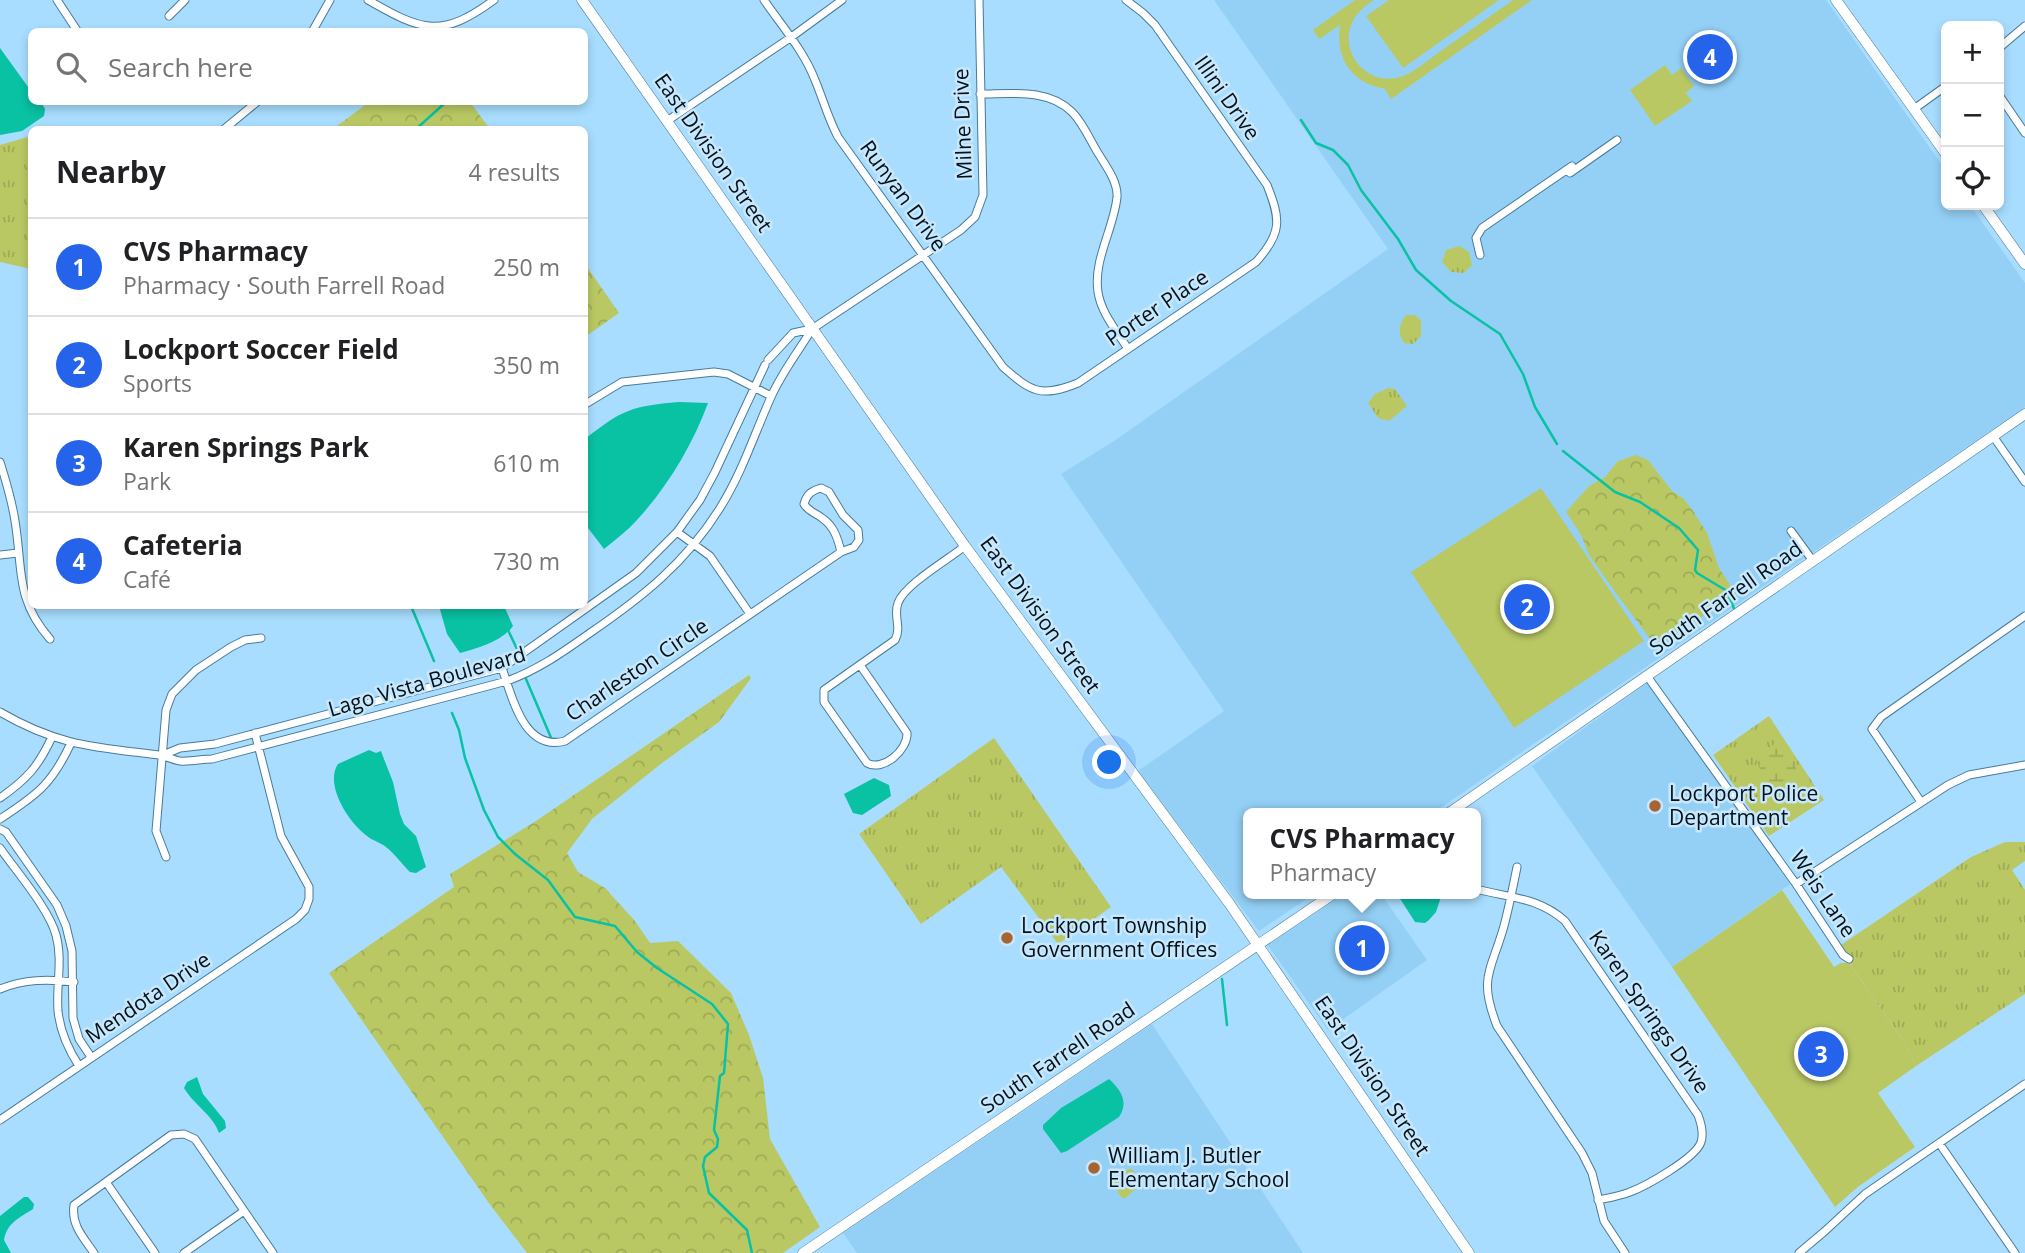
<!DOCTYPE html>
<html lang="en">
<head>
<meta charset="utf-8">
<style>
  :root { --surface:#fff; --page:#f6f6f6; --text:#202124; --muted:#757577; --line:#e0e0e0; --accent:#2563eb }
  body { margin:0; font-family:"Open Sans",sans-serif; background:var(--page); color:var(--text) }
  .controls { position:absolute; right:21px; top:21px; display:grid; overflow:hidden; border-radius:10px; box-shadow:0 4px 10px #0003 }
  .controls button { width:63px; height:63px; display:grid; place-items:center; padding:0; border:0; border-bottom:2px solid var(--line); background:var(--surface); color:var(--text); font:35px sans-serif }
  .you { position:absolute; left:1110px; top:763px; width:24px; height:24px; margin:-18px; border:5px solid #fff; border-radius:50%; background:#1a73e8; box-shadow:0 0 0 10px #1a73e833 }
  .badge { display:grid; place-items:center; width:46px; height:46px; border-radius:50%; background:var(--accent); color:#fff; font-size:23px; font-weight:700 }
  .pin { position:absolute; translate:-50% -50%; border:4px solid #fff; box-shadow:0 2px 7px #0006 }
  .popup { position:absolute; left:1243px; top:808px; width:238px; height:91px; box-sizing:border-box; display:grid; place-content:center; border-radius:10px; background:var(--surface); filter:drop-shadow(0 2px 5px #0005); font-size:23px; white-space:nowrap; color:var(--muted) }
  .popup b { font-size:26px; color:var(--text) }
  .popup::after { content:''; position:absolute; left:50%; top:100%; margin-left:-14px; border:14px solid transparent; border-top-color:var(--surface) }
  .list { margin:0; padding:0; list-style:none }
  h2 { display:flex; justify-content:space-between; align-items:center; height:91px; margin:0; padding:0 28px; font-size:30px }
  h2 small { font-size:23px; font-weight:400; color:var(--muted) }
  .list li { display:grid; grid-template-columns:46px 1fr auto; gap:21px; align-items:center; box-sizing:border-box; height:98px; padding:0 28px; border-top:2px solid var(--line) }
  .list b { display:block; font-size:26px; white-space:nowrap }
  .list p { margin:0; font-size:23px; white-space:nowrap; color:var(--muted) }
  .list em { font-size:23px; font-style:normal; color:var(--muted) }
  .icon { flex:none; width:38px; height:38px; fill:none; stroke:currentColor; stroke-width:2; stroke-linecap:round; stroke-linejoin:round }
  .map { position:relative; flex:none; width:2025px; height:1253px; overflow:hidden }
  .search { position:absolute; background:var(--surface); box-shadow:0 4px 10px #0003; left:28px; top:28px; width:560px; height:77px; display:flex; align-items:center; gap:18px; box-sizing:border-box; padding:0 24px; border-radius:10px; color:var(--muted); font-size:26px }
  .panel { position:absolute; background:var(--surface); box-shadow:0 4px 10px #0003; left:28px; top:126px; width:560px; height:483px; border-radius:10px }
  .map>svg:first-child { display:block }
  .built { fill:#94d0f5 }
  .grass { fill:url(#grass-tufts) }
  .forest { fill:url(#forest-crowns) }
  .wetland { fill:url(#wetland-marsh) }
  .park { fill:#bac864 }
  .water { fill:#09c1a3 }
  .lines { fill:none; stroke-linecap:round; stroke-linejoin:round }
  .stream { stroke:#09c1a3; stroke-width:2.5 }
  .street-casing { stroke:#487b99; stroke-width:9 }
  .secondary-casing { stroke:#487b99; stroke-width:11 }
  .street { stroke:#fff; stroke-width:7 }
  .secondary { stroke:#fff; stroke-width:10 }
  .poi-dot { fill:#a66431; stroke:#c8e7fb; stroke-width:2.5 }
  .labels { text-anchor:middle; stroke-width:5; stroke-linejoin:round; paint-order:stroke }
  .street-label { font-size:21px; fill:#00121d; stroke:#c8e7fb }
  .poi-label { font-size:21px; fill:#00121d; stroke:#c8e7fb; text-anchor:start }
</style>
</head>
<body>
<div class="map">
<svg width="2025" height="1253" viewBox="0 0 2025 1253">
  <defs>
    <pattern id="grass-tufts" width="24" height="20" patternUnits="userSpaceOnUse" patternTransform="scale(1.75)"><rect width="24" height="20" fill="#bac864"/><path d="M3 7l-1-3M5 7V3M7 7l1-3M15 17l-1-3M17 17v-4M19 17l1-3" fill="none" stroke="#9eab56"/></pattern>
    <pattern id="forest-crowns" width="20" height="18" patternUnits="userSpaceOnUse" patternTransform="scale(1.75)"><rect width="20" height="18" fill="#bac864"/><path d="M2 6a3 3 0 1 1 6 0M12 15a3 3 0 1 1 6 0" fill="none" stroke="#9eab56"/></pattern>
    <pattern id="wetland-marsh" width="20" height="14" patternUnits="userSpaceOnUse" patternTransform="scale(1.75)"><rect width="20" height="14" fill="#bac864"/><path d="M1 5h8M5 5V1M11 12h8M15 12V8" fill="none" stroke="#9eab56"/></pattern>
  </defs>
  <rect width="100%" height="100%" fill="#a8ddff"/>
  <!-- built -->
  <path class="built" d="M1214 0H1826L1946 171V205H1970L2025 283V407L1433 813H1248V894H1314L1259 931 1138 771 1224 711 1061 474 1114 441 1388 249Z
    M1648 682 1790 884 1672 967 1532 766Z
    M1341 894H1381L1427 960 1328 1030 1267 944Z
    M1152 1024 1303 1253H857L843 1233Z"/>
  <!-- grass -->
  <path class="grass" d="M31 136V269L0 262V145Z
    M1459 246 1469 252 1472 265 1464 273 1451 272 1442 262 1446 250Z
    M1406 315H1415L1421 320V336L1413 344 1404 343C1397 332 1399 325 1406 315Z
    M1388 388 1395 389 1407 406 1389 421 1378 418 1368 403 1375 394Z
    M1769 716 1824 800 1769 836 1713 755Z
    M994 738 1111 907 1058 944 1001 867 921 924 859 834Z
    M2005 842H2025V861L2012 870 2025 890V994L1916 1066 1904 1042 1838 947 1971 857Z"/>
  <!-- forest -->
  <path class="forest" d="M369 102H470L490 129H333Z
    M585 264 619 313 585 337H584Z
    M1636 455 1648 460 1672 491 1684 499 1693 511 1707 533 1719 568 1736 594 1661 644 1651 640 1615 592 1589 555 1581 535 1566 512 1589 486 1605 477 1618 461Z
    M749 675 751 678 719 722 662 763 592 819 567 853 578 872 605 888 635 921 650 943 678 941 731 993 749 1035 763 1078 770 1139 820 1227 783 1253H527L491 1206 329 973 454 887 450 874 536 821Z"/>
  <!-- wetland -->
  <path class="wetland" d="M1780 739 1796 761V775L1783 784 1772 787 1764 779 1756 759Z"/>
  <!-- park -->
  <path class="park" d="M1355 0H1374C1365 6 1357 12 1352 23 1339 52 1366 84 1396 78 1412 75 1425 62 1438 53 1463 35 1488 18 1513 0H1532L1391 99 1385 89C1351 83 1335 58 1340 25L1319 39 1313 30Z
    M1389 0H1499L1403 68 1366 16Z
    M1665 65 1672 75 1681 68 1694 86 1686 93 1692 101 1655 126 1630 90Z
    M1541 488 1644 641 1514 728 1411 572Z
    M1782 890 1834 967 1841 963H1849L1904 1042 1916 1066 1878 1093 1915 1147 1859 1186 1835 1207 1672 967Z
    M1129 1169H1132L1142 1184 1124 1199 1122 1198 1112 1183V1180Z"/>
  <!-- water -->
  <path class="water" d="M0 48 31 91 32 102H41L45 109 44 116 22 131 0 135Z
    M679 402 708 403C692 446 668 486 637 520 627 531 615 540 604 549L585 524V439C622 410 631 406 679 402Z
    M439 606H504L513 626C501 642 478 648 460 653L447 634Z
    M369 750 376 753 381 751 382 754 393 782 400 814 404 824 416 836 426 867 416 873 410 872C402 864 395 854 386 847 380 842 373 841 367 836 349 823 324 785 338 764Z
    M874 778 889 785 891 796 862 815 853 813 844 794Z
    M1397 894H1439L1440 900 1436 912 1429 920 1425 923 1415 922Z
    M197 1077 203 1094 225 1121 226 1128 219 1133C213 1115 194 1105 184 1088L187 1082Z
    M1109 1079C1121 1090 1129 1102 1119 1117L1067 1151 1061 1153 1043 1129V1125L1061 1108Z
    M24 1197H28L34 1204 33 1209C19 1218 7 1223 4 1240L11 1253H0V1216Z"/>
  <g class="lines">
    <!-- stream -->
    <path class="stream" d="M1301 120 1316 143 1333 150 1348 165 1361 190 1398 239 1416 270 1451 301 1500 334 1523 374 1535 407 1557 444
      M415 130 446 102
      M1563 451 1615 492 1640 502 1679 528 1698 550 1695 570 1697 573 1727 591 1735 611
      M411 606 434 661
      M508 630 517 649
      M526 679 552 740
      M452 713 459 730 465 758 484 810 498 837 515 854 548 880 575 917 615 926 637 952 657 968 712 1004 728 1024 724 1073 720 1076 714 1130 718 1139 717 1147 705 1157 703 1166 709 1193 747 1230 752 1253
      M1222 979 1227 1025"/>
    <defs>
      <path id="street" d="M57 0 78 32
        M368 0C422 31 441 39 494 0
        M764 0C781 25 804 51 815 80 823 99 828 118 838 137L1003 367C1031 392 1041 398 1078 383L1256 262C1282 233 1281 220 1267 185L1155 25 1143 13 1126 0
        M169 16 185 0
        M312 32 330 0
        M1999 48 2025 26
        M980 94C1010 94 1048 88 1072 112 1083 123 1090 140 1098 153 1106 166 1118 182 1117 197 1114 228 1093 260 1098 292 1101 313 1117 331 1128 349
        M1999 95 2025 133
        M1914 109 1946 86
        M667 121 790 38 842 0
        M223 130 257 102
        M1570 173 1617 140
        M1480 255 1476 238 1482 228 1572 166
        M768 360 793 333 812 329 961 230 975 217 983 195 979 0
        M584 405 622 382 714 372 728 374 771 396
        M1993 436 2025 482
        M0 462C6 481 12 501 15 521 23 569 15 599 50 639
        M1791 531 1813 561
        M677 532 710 556 750 614
        M0 555 18 553
        M860 665 907 733C908 750 883 772 867 763L824 702V690L895 640C902 627 893 616 898 603 904 585 949 559 965 546
        M502 668C512 697 524 752 565 741L841 552 854 547 859 540 858 530 843 515 829 492 821 488C811 491 807 494 804 504 809 512 814 512 822 518 834 526 838 539 841 552
        M1647 676 1796 884 1843 955 1849 959
        M0 712C58 746 95 747 159 755 166 756 173 760 180 761 190 762 202 759 212 759L507 681C538 670 563 652 590 633 641 598 686 563 720 508 742 473 754 435 771 397 782 372 798 352 812 329
        M163 755 180 748 215 744 502 668 636 573 677 532 700 500 715 472 765 365
        M0 798C27 779 38 767 52 737
        M1921 802 1872 729 1881 717 2025 616
        M0 819C37 795 52 784 71 743
        M0 829 6 832 57 905 66 926 72 951 73 1018 79 1039 91 1057
        M0 848C16 871 49 909 56 935 63 960 56 985 58 1011 60 1031 68 1049 79 1066
        M166 857 156 831 166 710 172 694 196 670 231 647 245 640 261 638
        M1517 867C1513 887 1509 907 1504 926 1491 972 1478 977 1497 1026L1582 1153 1592 1173 1604 1221 1625 1253
        M1796 884 1948 785 1969 775 2025 765
        M1476 889C1510 898 1538 897 1565 921L1698 1115C1701 1123 1704 1133 1701 1142 1696 1158 1646 1186 1630 1192 1620 1196 1608 1198 1598 1200
        M0 989C24 979 48 979 74 982
        M0 1120 296 919 305 910 309 899V887L281 836 255 733
        M1939 1143 2015 1253
        M106 1182 155 1253
        M94 1253C83 1237 71 1225 74 1205L171 1135 184 1134 195 1139 273 1253
        M184 1253 244 1211
        M1799 1253 1825 1231 1865 1194 2025 1084"/>
      <path id="secondary" d="M582 0 965 546 1229 903 1469 1253
        M1836 0 1946 154
        M1983 205 2025 264
        M1449 813 2025 414
        M803 1253 1333 894"/>
    </defs>
    <!-- street casing -->
    <use href="#street" class="street-casing"/>
    <!-- secondary casing -->
    <use href="#secondary" class="secondary-casing"/>
    <!-- street -->
    <use href="#street" class="street"/>
    <!-- secondary -->
    <use href="#secondary" class="secondary"/>
  </g>
  <!-- markers -->
  <g class="poi-dot">
    <circle cx="1655" cy="806" r="7"/>
    <circle cx="1007" cy="938" r="7"/>
    <circle cx="1094" cy="1168" r="7"/>
  </g>
  <g class="labels">
    <!-- street labels -->
    <g class="street-label">
      <text transform="translate(1227 98) rotate(55)" y="7">Illini Drive</text>
      <text transform="translate(963 124) rotate(-92)" y="7">Milne Drive</text>
      <text transform="translate(713 153) rotate(55)" y="7">East Division Street</text>
      <text transform="translate(903 196) rotate(54)" y="7">Runyan Drive</text>
      <text transform="translate(1157 308) rotate(-34)" y="7">Porter Place</text>
      <text transform="translate(1726 598) rotate(-35)" y="7">South Farrell Road</text>
      <text transform="translate(1040 615) rotate(54)" y="7">East Division Street</text>
      <text transform="translate(637 670) rotate(-34)" y="7">Charleston Circle</text>
      <text transform="translate(427 682) rotate(-16)" y="7">Lago Vista Boulevard</text>
      <text transform="translate(1823 894) rotate(56)" y="7">Weis Lane</text>
      <text transform="translate(148 998) rotate(-34)" y="7">Mendota Drive</text>
      <text transform="translate(1649 1012) rotate(55)" y="7">Karen Springs Drive</text>
      <text transform="translate(1058 1058) rotate(-34)" y="7">South Farrell Road</text>
      <text transform="translate(1372 1076) rotate(56)" y="7">East Division Street</text>
    </g>
    <!-- poi labels -->
    <g class="poi-label">
      <text x="1669" y="801">Lockport Police<tspan x="1669" dy="24">Department</tspan></text>
      <text x="1021" y="933">Lockport Township<tspan x="1021" dy="24">Government Offices</tspan></text>
      <text x="1108" y="1163">William J. Butler<tspan x="1108" dy="24">Elementary School</tspan></text>
    </g>
  </g>
</svg>
<div class="controls">
<button>+</button>
<button>−</button>
<button><svg class="icon" aria-label="locate" viewBox="0 0 24 24"><circle cx="12" cy="12" r="6"/><path d="M12 2v4M12 18v4M2 12h4M18 12h4"/></svg></button>
</div>
<div class="you"></div>
<div class="pin badge" style="left:1362px;top:948px">1</div>
<div class="popup"><b>CVS Pharmacy</b>Pharmacy</div>
<div class="pin badge" style="left:1527px;top:607px">2</div>
<div class="pin badge" style="left:1821px;top:1054px">3</div>
<div class="pin badge" style="left:1710px;top:57px">4</div>
<div class="search"><svg class="icon" aria-label="search" viewBox="0 0 24 24"><circle cx="10" cy="10" r="6"/><path d="M15 15l6 6"/></svg>Search here</div>
<section class="panel">
<h2>Nearby<small>4 results</small></h2>
<ul class="list">
<li><span class="badge">1</span><div><b>CVS Pharmacy</b><p>Pharmacy · South Farrell Road</p></div><em>250 m</em></li>
<li><span class="badge">2</span><div><b>Lockport Soccer Field</b><p>Sports</p></div><em>350 m</em></li>
<li><span class="badge">3</span><div><b>Karen Springs Park</b><p>Park</p></div><em>610 m</em></li>
<li><span class="badge">4</span><div><b>Cafeteria</b><p>Café</p></div><em>730 m</em></li>
</ul>
</section>
</div>
</body>
</html>
